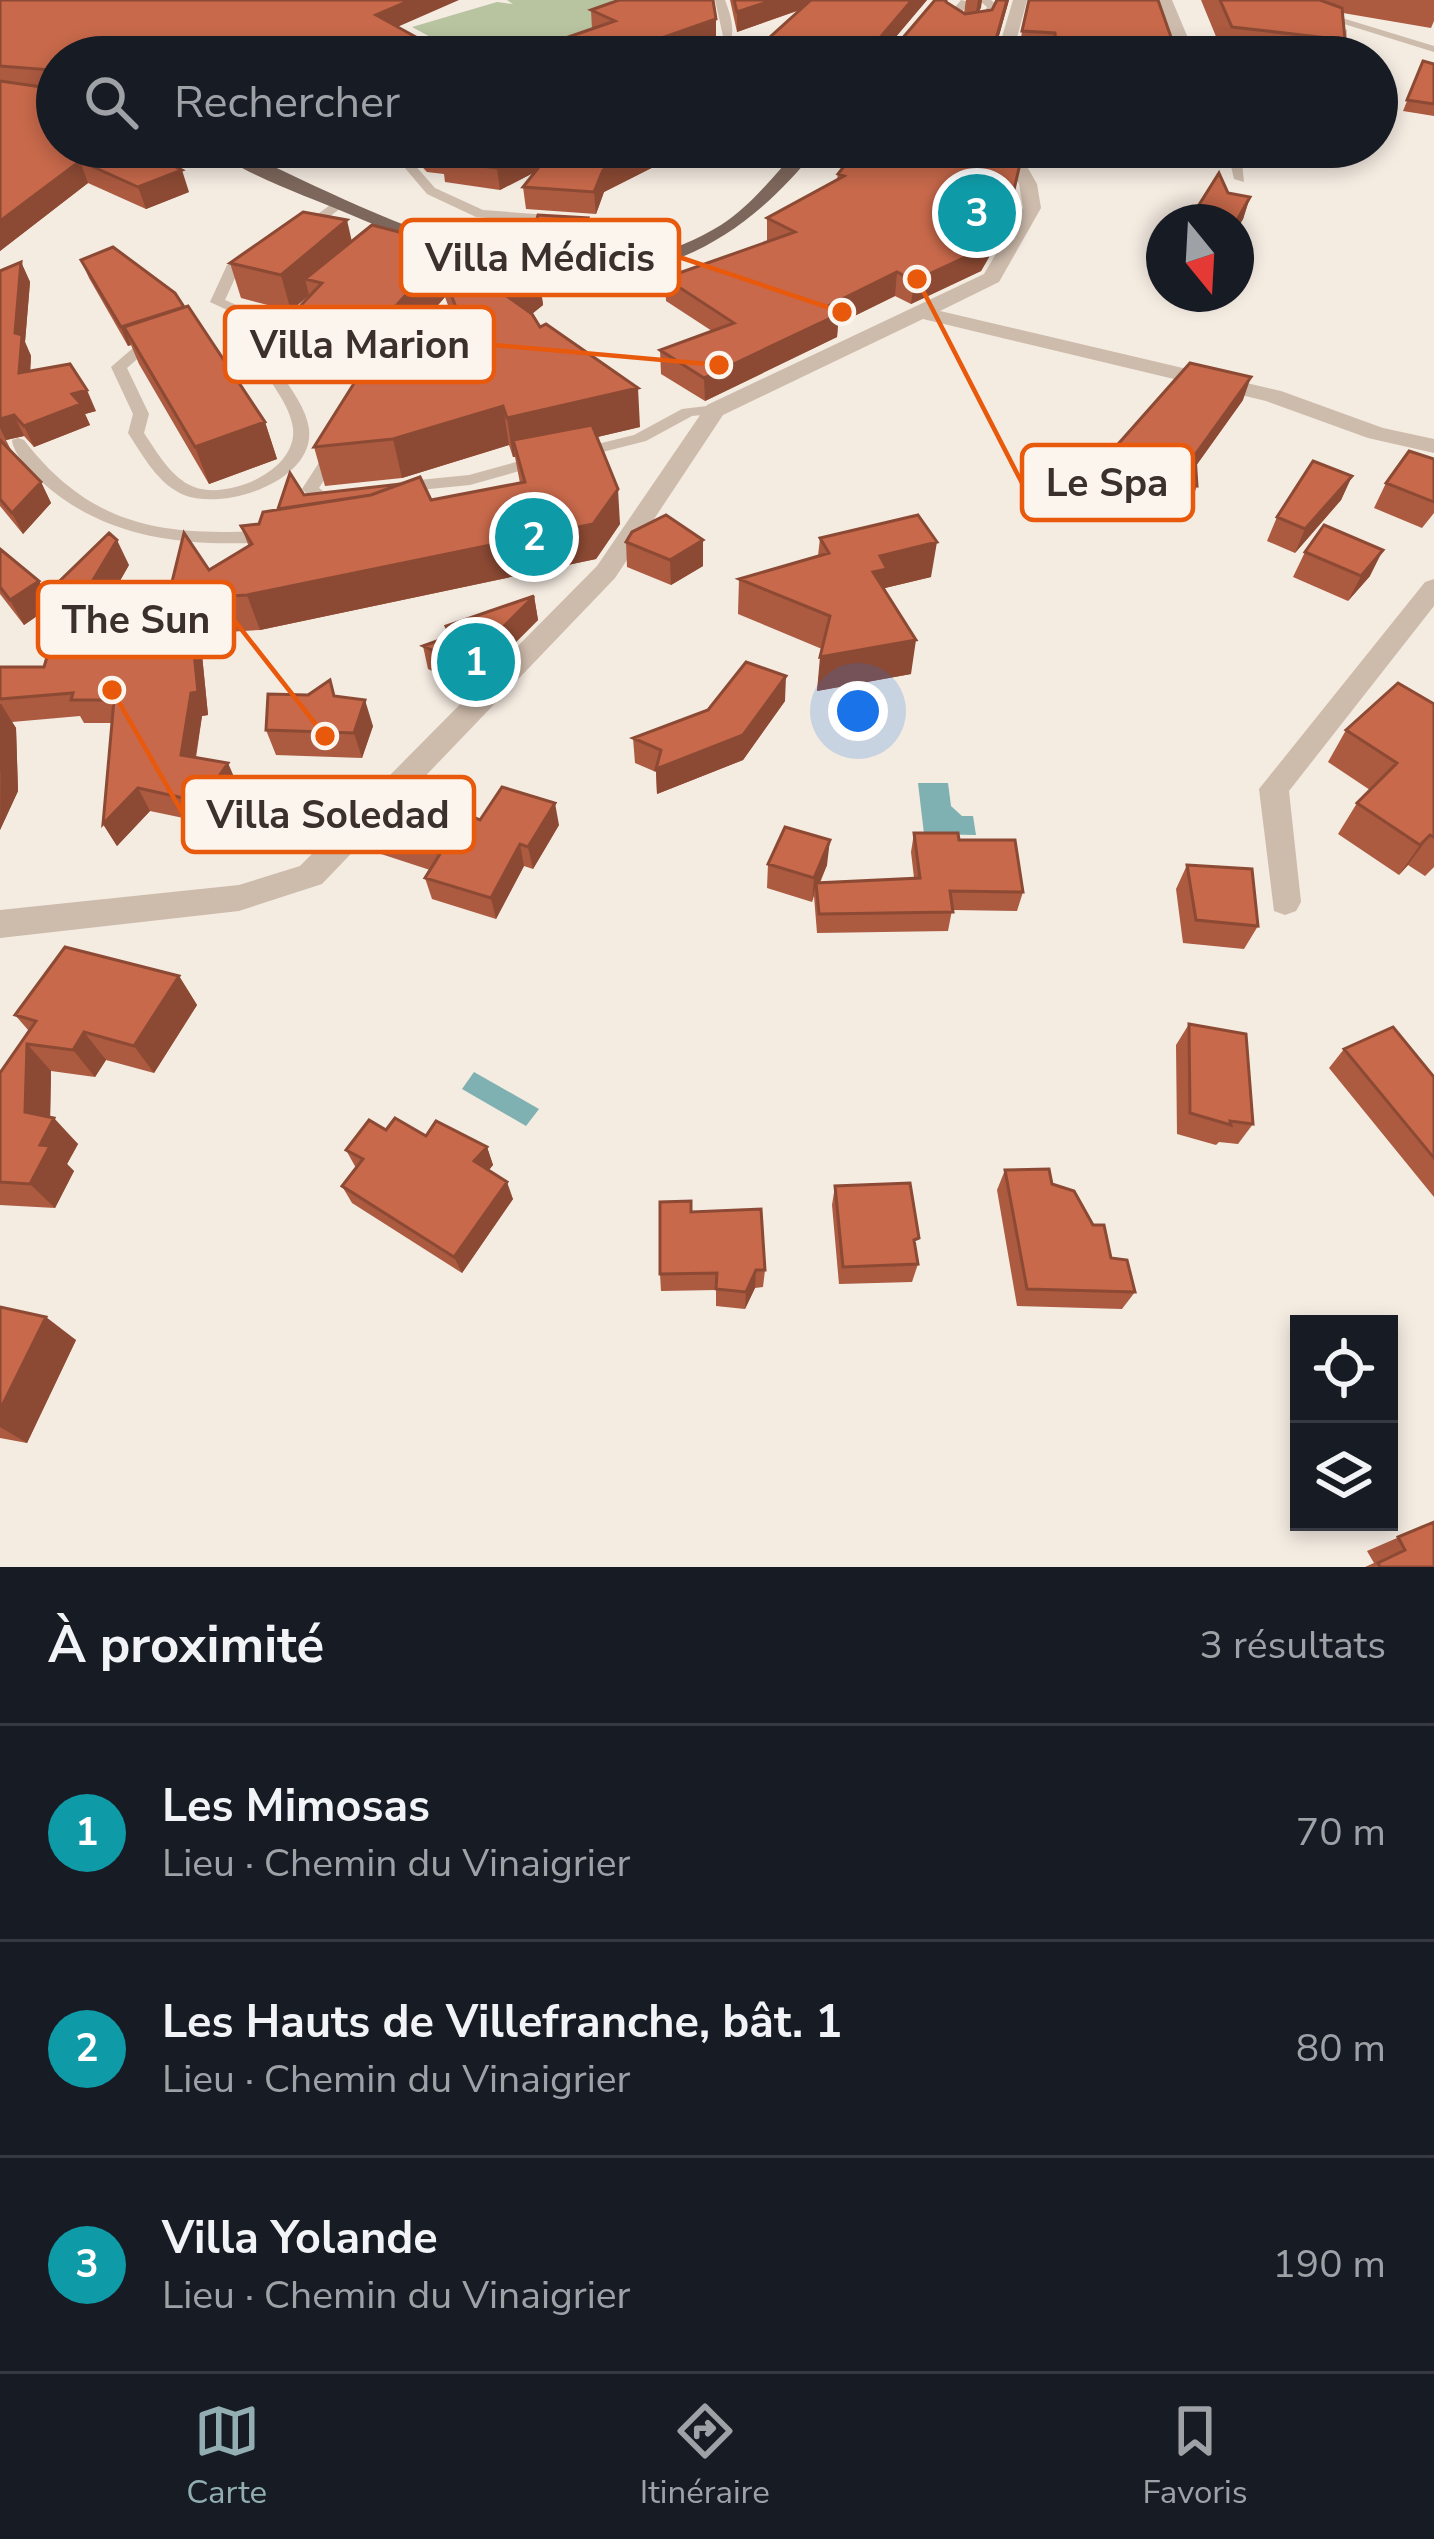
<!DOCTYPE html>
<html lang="fr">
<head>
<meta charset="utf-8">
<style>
  :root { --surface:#171b24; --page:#20242c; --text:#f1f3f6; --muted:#9ea1a6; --line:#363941; --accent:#92aeb2 }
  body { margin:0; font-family:"Nunito Sans",sans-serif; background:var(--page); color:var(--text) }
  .controls { position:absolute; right:36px; bottom:36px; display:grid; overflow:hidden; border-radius:0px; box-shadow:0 6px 18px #0003 }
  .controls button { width:108px; height:108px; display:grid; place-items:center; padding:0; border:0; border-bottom:3px solid var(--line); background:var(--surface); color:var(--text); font:60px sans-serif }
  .compass { position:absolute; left:1146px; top:204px; width:108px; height:108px; border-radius:50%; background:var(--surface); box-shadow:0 6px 18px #0003; rotate:162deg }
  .you { position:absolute; left:858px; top:711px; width:42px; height:42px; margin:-30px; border:9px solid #fff; border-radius:50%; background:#1a73e8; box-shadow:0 0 0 18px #1a73e833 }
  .badge { display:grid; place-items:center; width:78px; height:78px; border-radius:50%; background:var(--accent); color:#fff; font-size:39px; font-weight:700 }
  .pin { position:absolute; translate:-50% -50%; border:6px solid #fff; box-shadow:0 3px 12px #0006 }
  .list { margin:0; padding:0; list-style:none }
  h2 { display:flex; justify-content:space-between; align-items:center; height:156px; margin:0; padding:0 48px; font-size:51px }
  h2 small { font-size:39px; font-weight:400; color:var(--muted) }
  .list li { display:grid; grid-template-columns:78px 1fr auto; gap:36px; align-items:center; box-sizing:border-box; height:216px; padding:0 48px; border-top:3px solid var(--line) }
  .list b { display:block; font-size:45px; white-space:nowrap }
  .list p { margin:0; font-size:39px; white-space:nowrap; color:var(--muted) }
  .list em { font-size:39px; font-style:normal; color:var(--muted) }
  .icon { flex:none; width:66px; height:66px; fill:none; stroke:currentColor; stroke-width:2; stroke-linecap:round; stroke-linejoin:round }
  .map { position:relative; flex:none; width:1434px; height:1567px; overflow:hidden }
  .search { position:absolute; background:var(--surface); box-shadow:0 6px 18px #0003; left:36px; right:36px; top:36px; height:132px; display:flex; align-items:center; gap:30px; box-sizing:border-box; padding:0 42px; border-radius:66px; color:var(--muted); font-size:45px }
  .sheet { height:804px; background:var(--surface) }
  nav { display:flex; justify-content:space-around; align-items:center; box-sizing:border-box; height:168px; border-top:3px solid var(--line); background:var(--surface); font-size:33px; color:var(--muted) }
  nav a { display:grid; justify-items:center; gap:6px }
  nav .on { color:var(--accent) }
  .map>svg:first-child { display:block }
  .green { fill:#b8c4a0 }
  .water { fill:#7fb0b2 }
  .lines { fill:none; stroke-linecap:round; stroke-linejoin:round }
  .lane { fill:#cdbbac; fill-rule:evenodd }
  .street { fill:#cdbbac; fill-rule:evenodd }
  .primary { fill:#7d675c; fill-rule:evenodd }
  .wall { fill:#ac5a40; fill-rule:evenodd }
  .shaded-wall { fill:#8c4a34 }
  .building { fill:#c8694b; stroke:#8c4a34; stroke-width:3 }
  .leader { fill:none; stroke:#e8590c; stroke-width:4.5 }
  .callout-dot { fill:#e8590c; stroke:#fbf5ee; stroke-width:4.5 }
  .callout { fill:#fbf5ee; stroke:#e8590c; stroke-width:4.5 }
  .callout-label { font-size:39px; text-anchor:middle; font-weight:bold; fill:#3b302b }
</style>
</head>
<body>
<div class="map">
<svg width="1434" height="1567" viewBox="0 0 1434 1567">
  <rect width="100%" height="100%" fill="#f4ebe1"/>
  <!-- green -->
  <path class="green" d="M507 0H612L638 13 502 57H467L412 27 497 2 513 4Z"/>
  <!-- water -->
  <path class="water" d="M918 783H948L951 806 962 816H973L976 835 924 834Z
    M474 1072 539 1109 526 1126 462 1089Z"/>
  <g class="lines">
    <!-- lane -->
    <path class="lane" d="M715 0H725C733 21 737 37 723 57H713L723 36Z
      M961 0 970 2 957 18 964 23 978 22 987 7 979 0H991L998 6 985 27 962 29 946 18Z
      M1267 0H1283L1434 46V52Z
      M1342 27 1347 30V57H1337V30Z
      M387 147H399L435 188 483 210 614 220 636 266 624 269 604 227 476 217 427 194Z
      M1236 158 1242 162 1244 182 1234 179 1230 162Z
      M338 199 349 202 321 223 331 233 329 236H319L306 223Z
      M234 261 241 265 225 300C260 315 269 325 304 307L311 311 279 340 274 362C285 382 306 405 309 429 315 481 224 511 184 495 158 484 143 456 128 433L133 414 111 367 133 348 162 340 169 344 143 354 127 368 149 414 144 433C157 452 171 478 194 487 228 500 298 471 293 428 290 405 270 382 258 362L265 338 278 325 257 324 210 302 227 265Z
      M715 405 721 407V413L692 416 646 441 575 459 567 454 569 451 634 435 682 409Z
      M18 438 24 440C92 528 165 537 271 530L280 536 271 542C189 547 107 540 43 483 30 472 13 453 12 440Z
      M337 442 345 447 319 488 324 492H345L347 496 339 501H314L302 489 331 444Z
      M545 454 553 459 551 462 470 485 399 492 391 487 399 482 469 475Z"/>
    <!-- street -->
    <path class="street" d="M1013 0H1027L1012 57H996Z
      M1158 0H1172L1196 57H1180Z
      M998 147H1016L1037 184 1041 208 999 282 940 311 1281 391 1383 428 1434 439V453L1368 438 1266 401 923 319 723 415 615 578 322 884 239 911 0 938V910L239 885 300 866 597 566 707 405 984 274 1023 208 1019 184Z
      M1215 147H1233L1245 162 1230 166Z
      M1434 579V606L1289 791 1301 902 1296 911 1285 915 1274 911 1259 789 1425 582Z"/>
    <!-- primary -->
    <path class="primary" d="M209 147H232C378 214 564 322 721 225 752 205 775 174 800 147H818C682 321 532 292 349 214 309 197 242 174 209 147Z"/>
  </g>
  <!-- wall -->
  <path class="wall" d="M0 0 57 57V147H144L139 149 189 192 146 209 88 183 0 251Z
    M730 0H927L893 40H901L952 6 964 13 966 0H982L979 12 992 10 996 0H1009L993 57H748L800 10 737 32Z
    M1029 0 1178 57H1052L1051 54 1018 51Z
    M1201 0H1434V21L1431 28 1343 13 1345 40 1339 57H1234L1224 56Z
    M591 10 716 39 592 29Z
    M1423 61 1434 64V116L1403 111Z
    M321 147H395L399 167 358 161Z
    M403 147H693L604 192 596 214 526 209 523 187 535 172 500 190 445 182 444 174 427 172Z
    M1101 147H1201L1195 168 1102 159Z
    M838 174 1009 216 990 233 993 234 989 257 981 271 911 304 895 296 838 324 837 337 705 401 661 374 660 350 712 331 666 301 665 278 769 242 767 240V218L837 179Z
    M1228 193 1250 197 1243 219 1236 231V222H1190L1192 216Z
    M588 218 589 230 579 258 532 251 531 239Z
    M352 241 538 268 543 305 532 314 540 327 640 427 597 437 620 524 596 559 260 630 193 634 202 655 208 715 202 716 196 758 238 786 212 824 150 811 117 846 103 824 112 723H84L80 716 12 722 16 728 18 791 0 830V667H44L175 634 160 600 249 547 241 526 259 524 278 509 304 495 431 500 520 483 515 457H513L509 445 402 478 325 486 314 447 368 375 294 362 283 324 309 295 291 311 241 298 230 263ZM445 297 464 349 380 372Z
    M81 260 265 422 277 459 209 484 139 364 131 345 128 346 89 278Z
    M21 262 30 282 25 342 31 356 30 371 96 411 85 414 90 425 34 447 24 436 6 440 12 452 41 482 51 503 23 534 0 506V271Z
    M1243 400 1196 466 1197 486 1188 510 1089 492 1096 469Z
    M1434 459V513L1422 528 1374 508 1386 483Z
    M1352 476 1341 500 1295 553 1267 541 1277 517Z
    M820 538 931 577 885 588 911 674 817 691 822 649 738 614 739 579 818 556Z
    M626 542 703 566 671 585 627 567Z
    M0 549 39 581 46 594 129 565 86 640 49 630 40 614 24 625 0 594Z
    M1305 552 1370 576 1348 601 1293 577Z
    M534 596 538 620 470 688 428 669 423 646 448 637 446 626Z
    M330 680 335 696 373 726 362 758 276 755 266 730 308 695Z
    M785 701 743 760 657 794 656 772 635 763 633 738Z
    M1434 704V867L1425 876 1408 865 1399 875 1338 834 1357 803 1370 790 1328 762 1346 730Z
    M480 820 559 825 533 869 524 866 496 919 432 899 425 878 430 870 378 853 371 831Z
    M914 833 959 840 1023 892 1017 911 952 910 948 931 817 933 814 896 812 902 767 888 768 864 827 865 820 883 914 878 911 852Z
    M1187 865 1258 926 1244 949 1183 943 1176 889Z
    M179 976 197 1005 154 1073 106 1060 95 1077 51 1071 50 1117 78 1144 67 1164 74 1171 55 1208 0 1205V1073L29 1031 15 1015Z
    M1189 1024 1253 1124 1238 1144 1219 1142 1216 1145 1177 1134 1176 1045Z
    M1344 1049 1434 1077V1197L1329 1068Z
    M386 1130 487 1147 493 1165 489 1170 513 1199 462 1273 352 1203 342 1186 356 1168 346 1150Z
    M1005 1170 1052 1184 1135 1292 1122 1309 1017 1306 997 1190Z
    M835 1186 918 1264 912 1282 839 1284 832 1205Z
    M691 1212 765 1270 763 1287 755 1288 745 1309 716 1306V1290L661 1291 660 1274Z
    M0 1307 76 1340 27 1443 0 1438Z
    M1434 1522V1567H1365L1374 1563 1367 1551Z"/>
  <!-- shaded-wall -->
  <path class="shaded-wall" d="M411 0H459L379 35 376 15Z
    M773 0H827L737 32V12Z
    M912 0H927L879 57 878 40Z
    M978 0H982L981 8 975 18Z
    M1007 0H1009L993 57H991Z
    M716 19V39L667 57H616V54Z
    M538 147H567L568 155 500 190 497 168Z
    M649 147H693L604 192 596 214 594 192 603 170Z
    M80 161 88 183 0 251V221Z
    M1019 168 1009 216 969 252 972 229Z
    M182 170 189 192 146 209 138 187Z
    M1250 197 1243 219 1236 231V222Z
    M588 218 589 230 579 258 578 246Z
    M347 220 355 255 305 279 309 295 291 311 281 275Z
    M993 234 989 257 981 271 911 304 914 281Z
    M438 259 445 297 376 376 367 338Z
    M21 262 30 282 25 342 31 356 29 393 19 373 15 333Z
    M538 268 543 305 509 332 504 294Z
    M897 272 895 296 838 324 837 337 705 401 704 378 828 306Z
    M121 327H124L131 345 128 346Z
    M1251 377 1243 400 1187 478 1195 455Z
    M638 388 640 427 517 456 513 440 515 457H513L507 418Z
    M87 390 96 411 85 414 90 425 34 447 24 426 72 394Z
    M503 406 509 445 402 478 393 439Z
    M14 415 24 436 6 440 0 428V419Z
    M265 422 277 459 209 484 195 447Z
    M1352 476 1341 500 1295 553 1305 529Z
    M41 482 51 503 23 534 12 513Z
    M618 489 620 524 596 559 260 630 247 595Z
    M117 540 129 565 86 640 72 615Z
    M703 540V566L671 585 670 560Z
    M937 542 931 577 885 588 883 603 873 572 880 556Z
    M1383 550 1370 576 1348 601 1361 576Z
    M39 581 52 606 35 605 40 614 24 625 10 600Z
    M534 596 538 620 470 688 465 665Z
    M192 632 202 655 208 715 202 716 192 778 181 755 191 693Z
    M916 640 911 674 817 691 820 657Z
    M786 676 785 701 743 760 657 794 656 769Z
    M365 700 373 726 362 758 354 733Z
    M1 704 16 728 18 791 0 830Z
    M228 763 238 786 212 824 201 802Z
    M138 788 150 811 117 846 103 824Z
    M555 803 559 825 533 869 528 847Z
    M1430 835 1408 865 1399 875 1420 845Z
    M830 840 827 865 816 890V883L812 902 814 878Z
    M520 844 524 866 496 919 491 898Z
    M179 976 197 1005 154 1073 134 1046Z
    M84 1032 106 1060 95 1077 73 1050Z
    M27 1044 51 1071 50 1126 54 1118 78 1144 67 1164 74 1171 55 1208 30 1184 40 1145 25 1112Z
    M487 1147 493 1165 481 1179 474 1161Z
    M507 1182 513 1199 462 1273 454 1257Z
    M756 1270 755 1288 745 1309 746 1292Z
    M46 1317 76 1340 27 1443 0 1427V1410Z"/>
  <!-- building -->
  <path class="building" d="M0 0H411L376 15 452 57H57V147H134L182 170 138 187 80 161 0 221V81L49 88 52 70 0 66Z
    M619 0H713L716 19 616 54 625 57H510L615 21 591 10Z
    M734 0H773L737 12Z
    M811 0H912L878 40H901L935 0H946V2L965 14 992 10 997 0H1007L991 57H748Z
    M1029 0H1158L1178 57H1057L1055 33 1022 31Z
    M1220 0H1320L1342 8 1345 40 1232 27Z
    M1423 61 1434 64V104L1407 100Z
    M420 147H538L497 168 442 161 448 154 423 150Z
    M555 147H649L603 170 594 192 523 187Z
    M859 147H1007L1019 168 1013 194 972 229 993 234 985 248 914 281 897 272 828 306 839 314 704 378 660 350 734 323 665 278 795 232 767 218 844 176 838 174Z
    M1219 173 1228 193 1250 197 1236 222H1219L1192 216Z
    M303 212 347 220 281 275 230 263Z
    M538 215 588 218 578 246 531 239Z
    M372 225 538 268 504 294 532 314 540 327 546 324 638 388 507 418 503 406 393 439 314 447 358 377 471 348 438 259 367 338 283 324 322 283 305 279Z
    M113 247 175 293 184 307 121 327 81 260Z
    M21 262 15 333 22 335 19 373 70 364 87 390 72 394 81 404 24 426 14 415 0 419V271Z
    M188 306 265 422 195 447 124 327Z
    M1190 363 1251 377 1195 455 1197 486 1096 469Z
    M592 425 618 489 593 524 247 595 160 600 169 594 184 533 209 570 252 544 241 526 259 524 263 512 371 495 420 477 431 500 525 482 513 440Z
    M0 440 41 482 12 513 0 499Z
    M1409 451 1434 459V502L1386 483Z
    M1313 461 1352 476 1305 529 1277 517Z
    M290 473 304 495 401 484 371 495 278 509Z
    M666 515 703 540 670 560 626 542 632 532Z
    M918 515 937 542 880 556 887 569 873 572 916 640 820 657 830 616 739 579 829 553 820 538Z
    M1324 525 1383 550 1361 576 1305 552Z
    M109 533 117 540 72 615 35 605Z
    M0 549 39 581 10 600 0 587Z
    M534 596 465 665 423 646 451 636 446 626Z
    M192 632 198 692 191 693 181 755 228 763 201 802 138 788 103 824 114 700H71L73 693 0 699V667H44L50 647Z
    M746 662 786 676 743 735 656 769 661 750 633 738 708 710Z
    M330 680 334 696 365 700 354 733 266 730 268 694 308 695Z
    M1398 683 1434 704V837L1430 835 1420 845 1357 803 1397 763 1346 730Z
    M0 704 2 767 0 772Z
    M502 787 555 803 528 847 520 844 491 898 425 878 440 854 371 831 406 790 480 820Z
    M785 827 830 840 814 878 768 864Z
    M914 833H958L959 840H1015L1023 892 950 891 953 912 819 914 816 883 920 878Z
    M1187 865 1252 869 1258 926 1196 920Z
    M65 947 179 976 134 1046 84 1032 73 1050 27 1044 25 1112 54 1118 40 1145 50 1146 30 1184 0 1182V1073L36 1021 15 1015Z
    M1189 1024 1246 1034 1253 1124 1230 1121 1231 1125 1190 1113Z
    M1393 1027 1434 1077V1158L1344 1049Z
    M395 1118 426 1136 436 1121 487 1147 474 1161 507 1182 454 1257 342 1186 363 1159 346 1150 369 1120 386 1130Z
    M1049 1169 1052 1184 1074 1191 1093 1225H1104L1111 1258 1127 1260 1135 1292 1027 1289 1005 1170Z
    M910 1183 919 1238 914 1240 918 1264 843 1267 835 1186Z
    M691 1201V1212L761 1209 765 1270H756L746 1292 716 1289 717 1273 660 1274V1202Z
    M0 1307 46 1317 0 1410Z
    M1434 1522V1567H1380L1378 1563 1405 1550 1398 1537Z"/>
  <!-- callouts -->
  <path class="leader" d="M842 312L679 257M719 365L494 345M917 279L1022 483M325 736L234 620M112 690L183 814"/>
  <g class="callout-dot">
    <circle cx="842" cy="312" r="12"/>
    <circle cx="719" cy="365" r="12"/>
    <circle cx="917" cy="279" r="12"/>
    <circle cx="325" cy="736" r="12"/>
    <circle cx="112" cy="690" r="12"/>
  </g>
  <g class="callout">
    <rect x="401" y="220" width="278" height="75" rx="12"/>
    <rect x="225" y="307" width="269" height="75" rx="12"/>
    <rect x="1022" y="445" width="171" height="75" rx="12"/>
    <rect x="38" y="582" width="196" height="75" rx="12"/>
    <rect x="183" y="777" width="291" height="75" rx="12"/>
  </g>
  <g class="callout-label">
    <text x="540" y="271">Villa Médicis</text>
    <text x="360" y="358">Villa Marion</text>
    <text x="1107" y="496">Le Spa</text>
    <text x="136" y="633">The Sun</text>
    <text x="328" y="828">Villa Soledad</text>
  </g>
</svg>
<div class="controls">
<button><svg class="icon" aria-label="locate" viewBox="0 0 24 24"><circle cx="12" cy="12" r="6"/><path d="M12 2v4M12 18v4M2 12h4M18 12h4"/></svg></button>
<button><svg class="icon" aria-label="layers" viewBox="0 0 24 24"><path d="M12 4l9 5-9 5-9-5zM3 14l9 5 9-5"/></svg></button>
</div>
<svg class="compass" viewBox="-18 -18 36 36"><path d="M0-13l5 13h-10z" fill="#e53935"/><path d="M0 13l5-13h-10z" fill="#9ea1a6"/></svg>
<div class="you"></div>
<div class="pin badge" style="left:476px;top:662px;background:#0f9aa8">1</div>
<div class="pin badge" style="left:534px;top:537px;background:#0f9aa8">2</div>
<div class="pin badge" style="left:977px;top:213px;background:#0f9aa8">3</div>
<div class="search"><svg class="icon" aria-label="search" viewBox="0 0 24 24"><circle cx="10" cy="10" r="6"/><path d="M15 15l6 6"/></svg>Rechercher</div>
</div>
<section class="sheet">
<h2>À proximité<small>3 résultats</small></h2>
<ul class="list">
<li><span class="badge" style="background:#0f9aa8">1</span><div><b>Les Mimosas</b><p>Lieu · Chemin du Vinaigrier</p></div><em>70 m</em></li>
<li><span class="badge" style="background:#0f9aa8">2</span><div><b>Les Hauts de Villefranche, bât. 1</b><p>Lieu · Chemin du Vinaigrier</p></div><em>80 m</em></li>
<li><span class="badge" style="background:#0f9aa8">3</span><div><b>Villa Yolande</b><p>Lieu · Chemin du Vinaigrier</p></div><em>190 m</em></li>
</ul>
</section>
<nav>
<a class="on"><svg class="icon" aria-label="map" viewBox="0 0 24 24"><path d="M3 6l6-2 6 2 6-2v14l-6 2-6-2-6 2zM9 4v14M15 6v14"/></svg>Carte</a>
<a><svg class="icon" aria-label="directions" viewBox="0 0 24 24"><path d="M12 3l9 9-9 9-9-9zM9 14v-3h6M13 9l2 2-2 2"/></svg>Itinéraire</a>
<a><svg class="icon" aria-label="saved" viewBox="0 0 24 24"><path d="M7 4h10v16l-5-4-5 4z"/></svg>Favoris</a>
</nav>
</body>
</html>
